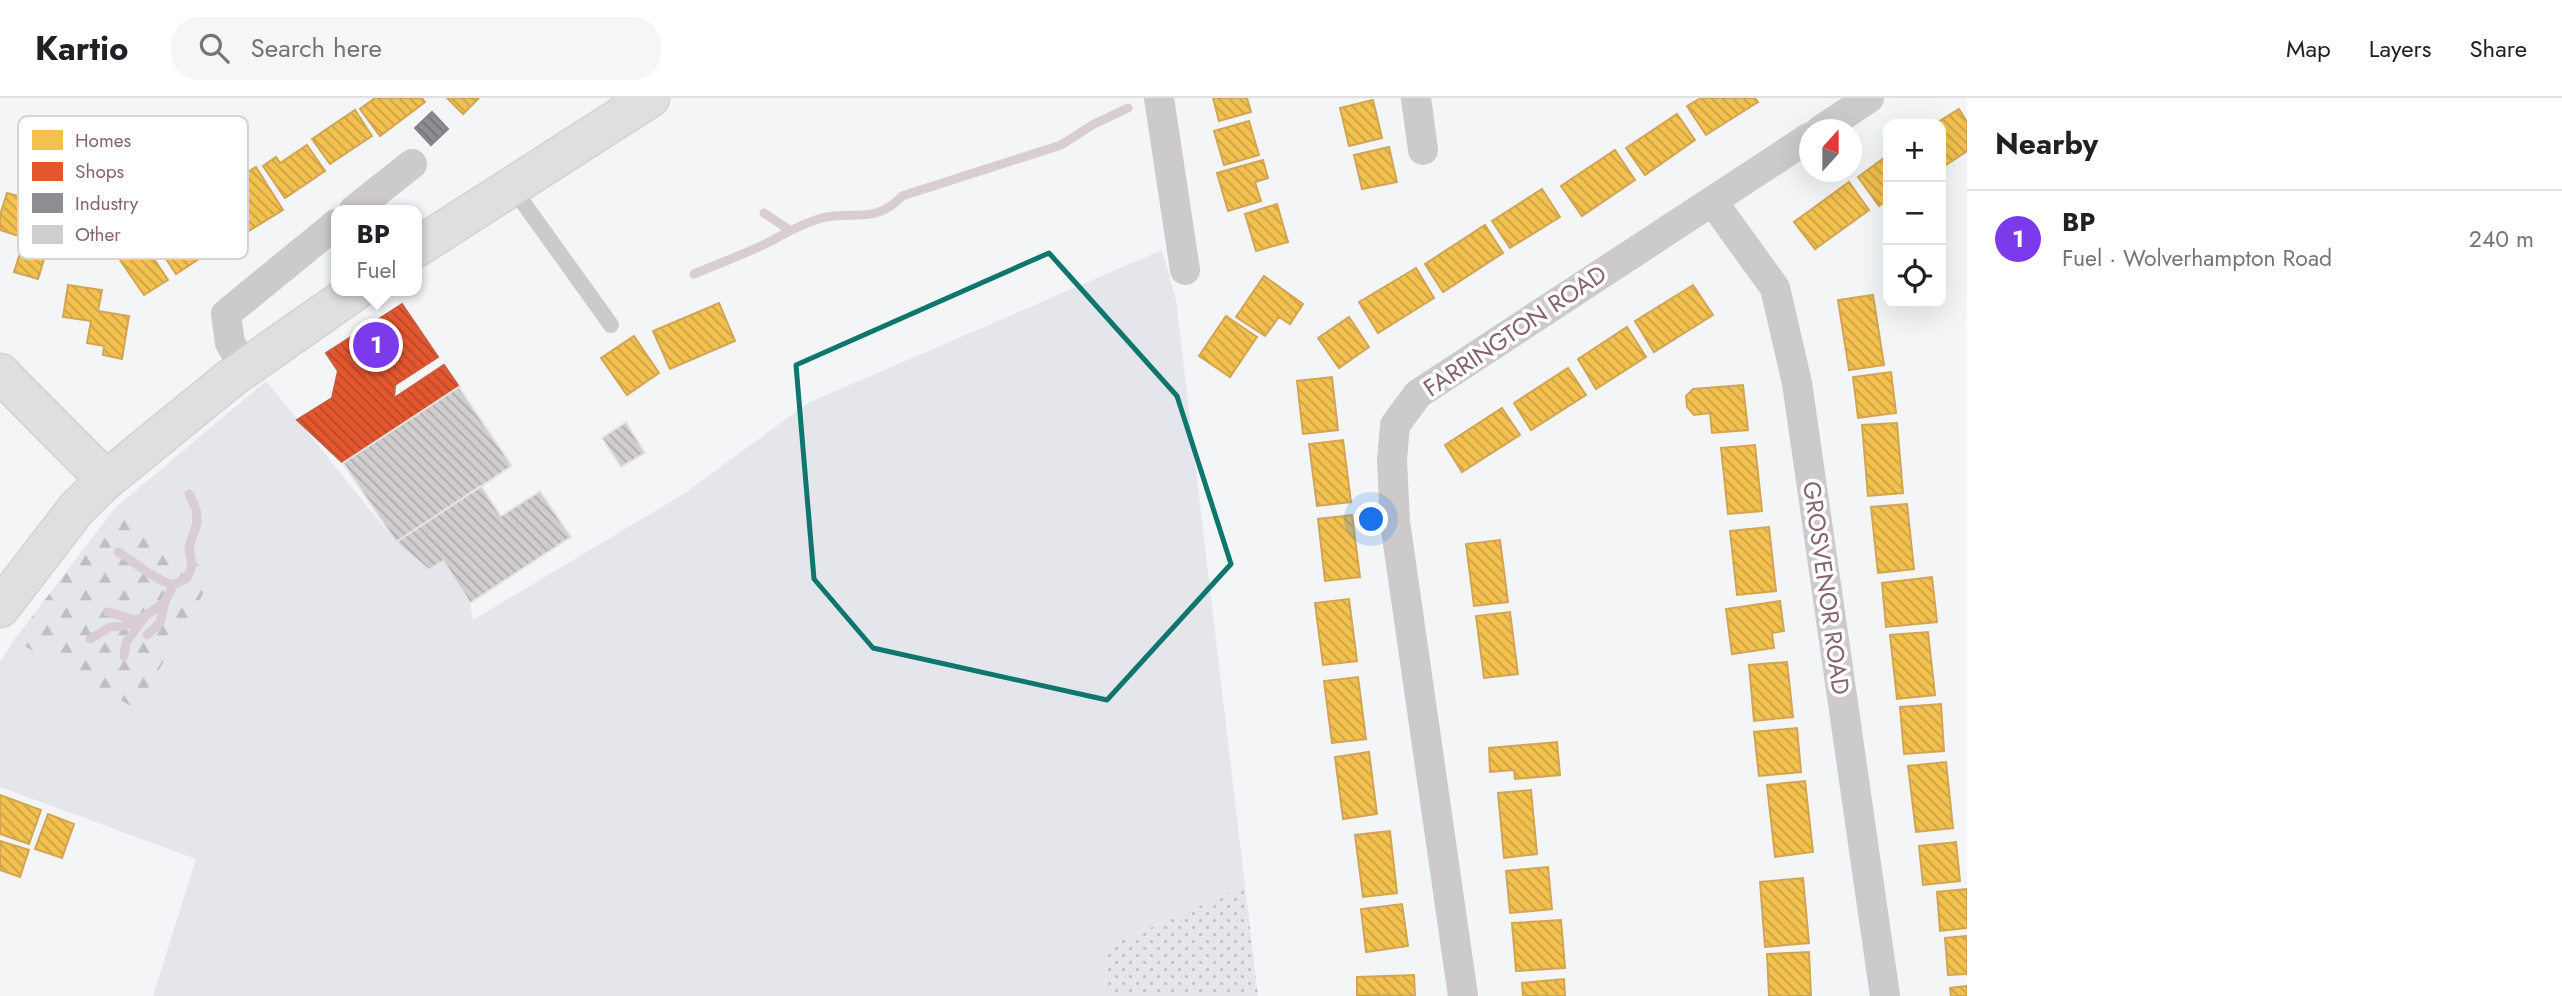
<!DOCTYPE html>
<html lang="en">
<head>
<meta charset="utf-8">
<style>
  :root { --surface:#fff; --page:#f6f6f6; --text:#202124; --muted:#757577; --line:#e0e0e0; --accent:#7c3aed }
  body { margin:0; font-family:Jost,sans-serif; background:var(--page); color:var(--text) }
  .controls { position:absolute; right:21px; top:21px; display:grid; overflow:hidden; border-radius:14px; box-shadow:0 7px 28px #0002 }
  .controls button { width:63px; height:63px; display:grid; place-items:center; padding:0; border:0; border-bottom:2px solid var(--line); background:var(--surface); color:var(--text); font:35px sans-serif }
  .compass { position:absolute; left:1799px; top:21px; width:63px; height:63px; border-radius:50%; background:var(--surface); box-shadow:0 7px 28px #0002; rotate:21deg }
  .you { position:absolute; left:1372px; top:422px; width:24px; height:24px; margin:-18px; border:5px solid #fff; border-radius:50%; background:#1a73e8; box-shadow:0 0 0 10px #1a73e833 }
  .badge { display:grid; place-items:center; width:46px; height:46px; border-radius:50%; background:var(--accent); color:#fff; font-size:23px; font-weight:700 }
  .pin { position:absolute; translate:-50% -50%; border:4px solid #fff; box-shadow:0 2px 7px #0006 }
  .popup { position:absolute; left:331px; top:107px; width:91px; height:91px; box-sizing:border-box; display:grid; place-content:center; border-radius:14px; background:var(--surface); filter:drop-shadow(0 2px 5px #0005); font-size:23px; white-space:nowrap; color:var(--muted) }
  .popup b { font-size:26px; color:var(--text) }
  .popup::after { content:''; position:absolute; left:50%; top:100%; margin-left:-14px; border:14px solid transparent; border-top-color:var(--surface) }
  .list { margin:0; padding:0; list-style:none }
  h2 { display:flex; justify-content:space-between; align-items:center; height:91px; margin:0; padding:0 28px; font-size:30px }
  h2 small { font-size:23px; font-weight:400; color:var(--muted) }
  .list li { display:grid; grid-template-columns:46px 1fr auto; gap:21px; align-items:center; box-sizing:border-box; height:98px; padding:0 28px; border-top:2px solid var(--line) }
  .list b { display:block; font-size:26px; white-space:nowrap }
  .list p { margin:0; font-size:23px; white-space:nowrap; color:var(--muted) }
  .list em { font-size:23px; font-style:normal; color:var(--muted) }
  .icon { flex:none; width:38px; height:38px; fill:none; stroke:currentColor; stroke-width:2; stroke-linecap:round; stroke-linejoin:round }
  .map { position:relative; flex:none; width:1967px; height:898px; overflow:hidden }
  header { display:flex; align-items:center; gap:42px; box-sizing:border-box; height:98px; padding:0 35px; background:var(--surface); border-bottom:2px solid var(--line) }
  header strong { font-size:33px }
  nav { display:flex; gap:38px; margin-inline-start:auto; font-size:24px }
  .search { width:490px; height:63px; background:var(--page); display:flex; align-items:center; gap:18px; box-sizing:border-box; padding:0 24px; border-radius:28px; color:var(--muted); font-size:26px }
  main { display:flex }
  aside { flex:1; background:var(--surface) }
  .map>svg:first-child { display:block }
  .green { fill:#e5e6ec }
  .forest { fill:url(#forest-firs) }
  .park { fill:url(#park-dots) }
  .homes { fill:url(#homes-back-hatch); stroke:#d2a556; stroke-width:2 }
  .shops { fill:url(#shops-back-hatch); stroke:#c85b40; stroke-width:2 }
  .industry { fill:url(#industry-back-hatch); stroke:#8b8186; stroke-width:2 }
  .lines { fill:none; stroke-linecap:round; stroke-linejoin:round }
  .stream { stroke:#d9ccd2; stroke-width:9 }
  .building { fill:url(#building-back-hatch); stroke:#e4e4e5; stroke-width:2 }
  .secondary-casing { stroke:#d3d1d2; stroke-width:41 }
  .primary-casing { stroke:#d4d2d3; stroke-width:41 }
  .lane { stroke:#cccacb; stroke-width:16 }
  .street { stroke:#cccacb; stroke-width:30 }
  .secondary { stroke:#e0dfdf; stroke-width:38 }
  .primary { stroke:#e0dfdf; stroke-width:38 }
  .marked { fill:none; stroke:#0f766e; stroke-width:5; stroke-linejoin:round }
  .labels { text-anchor:middle; stroke-width:7; stroke-linejoin:round; paint-order:stroke }
  .street-label { font-size:24px; fill:#86646a; stroke:#fff }
  .key { fill:#fff; stroke:#dbd0d2; stroke-width:2 }
  .key-label { font-size:19px; fill:#86646a }
</style>
</head>
<body>
<header>
<strong>Kartio</strong>
<div class="search"><svg class="icon" aria-label="search" viewBox="0 0 24 24"><circle cx="10" cy="10" r="6"/><path d="M15 15l6 6"/></svg>Search here</div>
<nav><a>Map</a><a>Layers</a><a>Share</a></nav>
</header>
<main>
<div class="map">
<svg width="1967" height="898" viewBox="0 0 1967 898">
  <defs>
    <pattern id="forest-firs" width="22" height="20" patternUnits="userSpaceOnUse" patternTransform="scale(1.75)"><rect width="22" height="20" fill="#e5e6ec"/><path d="M5 1l3.5 6h-7zM16 11l3.5 6h-7z" fill="#bfbec3"/></pattern>
    <pattern id="park-dots" width="8" height="8" patternUnits="userSpaceOnUse" patternTransform="scale(1.75)"><rect width="8" height="8" fill="#e5e6ec"/><path d="M2 2h.1M6 6h.1" fill="none" stroke="#bfbec3" stroke-width="1.8" stroke-linecap="round"/></pattern>
    <pattern id="homes-back-hatch" width="6" height="6" patternUnits="userSpaceOnUse" patternTransform="scale(1.75)"><rect width="6" height="6" fill="#f2c14e"/><path d="M-1 5l2 2M0 0l6 6M5-1l2 2" fill="none" stroke="#caa045"/></pattern>
    <pattern id="shops-back-hatch" width="6" height="6" patternUnits="userSpaceOnUse" patternTransform="scale(1.75)"><rect width="6" height="6" fill="#e4572e"/><path d="M-1 5l2 2M0 0l6 6M5-1l2 2" fill="none" stroke="#b5492a"/></pattern>
    <pattern id="industry-back-hatch" width="6" height="6" patternUnits="userSpaceOnUse" patternTransform="scale(1.75)"><rect width="6" height="6" fill="#8d8d92"/><path d="M-1 5l2 2M0 0l6 6M5-1l2 2" fill="none" stroke="#747176"/></pattern>
    <pattern id="building-back-hatch" width="6" height="6" patternUnits="userSpaceOnUse" patternTransform="scale(1.75)"><rect width="6" height="6" fill="#d0cdce"/><path d="M-1 5l2 2M0 0l6 6M5-1l2 2" fill="none" stroke="#aeaaab"/></pattern>
  </defs>
  <rect width="100%" height="100%" fill="#f4f5f6"/>
  <!-- green -->
  <path class="green" d="M1162 152 1176 202 1245 788 1109 848 1103 898H153L196 761 0 689V564L14 542 136 610 214 477 115 410 266 283 396 444 429 472 443 463 470 505 473 522 682 397 808 305Z"/>
  <!-- forest -->
  <path class="forest" d="M115 410 214 477 136 611 14 542Z"/>
  <!-- park -->
  <path class="park" d="M1245 788 1258 898H1103L1109 848Z"/>
  <!-- homes -->
  <path class="homes" d="M375 0H422L425 4 380 38 360 11Z
    M447 0H479L463 16Z
    M1213 0H1247L1251 14 1219 23Z
    M1701 0H1755L1758 4 1706 37 1687 8Z
    M1373 2 1382 40 1349 48 1340 10Z
    M1959 11 1967 24V53L1943 69 1941 26H1935Z
    M355 12 372 38 330 66 312 41Z
    M1677 16 1695 42 1645 77 1626 50Z
    M1249 23 1259 57 1224 67 1214 33Z
    M307 47 325 73 285 100 263 68 276 59 280 65Z
    M1389 49 1397 84 1362 91 1354 57Z
    M1615 52 1635 82 1582 118 1561 88Z
    M1888 57V101L1879 108 1858 79Z
    M1263 62 1268 80 1255 84 1261 103 1228 113 1217 75Z
    M256 69 283 112 249 133 222 90Z
    M31 79 64 89 53 125 64 128 54 161 45 158 38 181 14 174 25 140 0 132V117L7 95 25 100Z
    M1849 84 1869 112 1815 151 1794 124Z
    M1542 91 1560 119 1510 150 1492 123Z
    M221 102 243 136 214 155 191 121Z
    M1277 106 1288 144 1256 153 1245 116Z
    M179 123 202 159 176 176 153 141Z
    M1485 127 1503 155 1443 194 1425 166Z
    M144 146 168 182 144 197 120 162Z
    M1416 170 1434 200 1378 235 1359 204Z
    M1264 178 1303 206 1290 226 1279 219 1265 238 1236 219Z
    M68 187 102 192 98 213 129 218 122 261 103 257 104 248 87 245 91 223 63 219Z
    M1693 187 1713 217 1654 254 1635 223Z
    M1873 197 1884 267 1849 272 1838 202Z
    M719 205 735 243 670 271 653 233Z
    M1226 218 1257 239 1230 279 1199 258Z
    M1349 219 1369 249 1339 270 1318 240Z
    M1627 229 1646 259 1596 291 1578 261Z
    M634 238 659 275 627 297 601 260Z
    M1568 270 1586 297 1531 332 1514 305Z
    M1891 274 1896 315 1858 320 1853 279Z
    M1332 279 1338 332 1303 336 1297 283Z
    M1743 287 1748 332 1712 335 1710 315 1694 317 1687 309 1686 298 1693 291Z
    M1502 310 1520 337 1462 374 1445 347Z
    M1897 325 1903 395 1868 398 1862 327Z
    M1343 342 1351 404 1317 408 1309 346Z
    M1755 347 1762 413 1728 416 1721 350Z
    M1907 406 1914 471 1878 475 1871 409Z
    M1352 417 1360 479 1325 483 1318 421Z
    M1769 429 1776 493 1737 497 1730 433Z
    M1500 442 1508 504 1474 508 1466 446Z
    M1932 479 1937 524 1886 529 1882 485Z
    M1349 501 1357 563 1323 567 1315 505Z
    M1780 503 1784 533 1772 535 1774 550 1732 556 1726 511Z
    M1510 514 1518 576 1484 580 1476 518Z
    M1928 534 1935 597 1897 601 1890 537Z
    M1787 564 1793 619 1754 623 1749 567Z
    M1358 579 1366 641 1332 645 1324 583Z
    M1941 606 1944 653 1904 656 1900 609Z
    M1797 630 1801 674 1759 678 1754 634Z
    M1557 644 1560 677 1515 681 1514 672 1490 674 1489 650Z
    M1369 654 1377 716 1343 721 1335 659Z
    M1946 664 1953 730 1916 734 1908 668Z
    M1805 683 1813 754 1775 759 1767 687Z
    M1531 692 1537 756 1504 760 1498 695Z
    M0 697 41 712 29 746 0 736Z
    M48 716 74 726 62 760 35 751Z
    M1390 733 1397 795 1363 799 1355 737Z
    M0 743 29 752 20 779 0 772Z
    M1956 744 1960 783 1923 787 1919 748Z
    M1548 769 1552 811 1510 815 1506 773Z
    M1803 780 1809 845 1765 849 1760 784Z
    M1967 791V830L1940 833 1937 794Z
    M1402 806 1408 848 1366 854 1361 811Z
    M1561 822 1565 870 1516 873 1512 825Z
    M1967 838V876L1948 877 1945 840Z
    M1809 854 1811 898H1769L1767 856Z
    M1414 877 1415 898 1357 897V879Z
    M1564 881 1565 898H1523L1522 885Z
    M1967 888V898H1951L1950 890Z"/>
  <!-- shops -->
  <path class="shops" d="M402 206 438 259 395 287 394 300 444 267 459 289 343 365 297 322 332 300 338 273 326 255Z"/>
  <!-- industry -->
  <path class="industry" d="M432 14 448 31 431 47 415 30Z"/>
  <g class="lines">
    <!-- stream -->
    <path class="stream" d="M764 115 788 131
      M694 176C720 165 748 155 773 142 789 133 804 125 822 120 851 112 876 127 902 98L1061 47 1094 26 1128 10
      M118 454C140 467 149 479 173 487
      M108 514 135 522
      M147 537 160 525 165 504
      M90 541 110 529 124 528 145 518 165 504 173 487 187 480 192 468 189 449 197 425 196 411 189 396
      M124 558 126 544 144 520"/>
  </g>
  <!-- building -->
  <path class="building" d="M459 289 512 368 396 444 343 365Z
    M626 324 645 355 621 369 602 340Z
    M481 388 501 418 540 393 571 439 470 505 443 463 429 472 396 444Z"/>
  <g class="lines">
    <defs>
      <path id="secondary" d="M0 275 106 382"/>
      <path id="primary" d="M416 150 650 0
        M0 510 77 410 106 382 231 280 355 193"/>
    </defs>
    <!-- secondary casing -->
    <use href="#secondary" class="secondary-casing"/>
    <!-- primary casing -->
    <use href="#primary" class="primary-casing"/>
    <!-- lane -->
    <path class="lane" d="M512 89 611 227"/>
    <!-- street -->
    <path class="street" d="M1159 0 1185 172
      M1416 0 1423 52
      M1821 32 1869 0
      M1713 104 1775 190 1797 285 1885 898
      M354 112 412 66
      M245 270 230 245 226 216 336 126
      M1463 898 1395 424 1392 362 1395 327 1418 296 1810 39"/>
    <!-- secondary -->
    <use href="#secondary" class="secondary"/>
    <!-- primary -->
    <use href="#primary" class="primary"/>
  </g>
  <!-- marked area -->
  <path class="marked" d="M1049 155 1177 298 1231 466 1107 602 873 550 814 481 796 267Z"/>
  <g class="labels">
    <!-- street labels -->
    <g class="street-label">
      <text transform="translate(1515 233) rotate(-34)" y="8">FARRINGTON ROAD</text>
      <text transform="translate(1826 490) rotate(82)" y="8">GROSVENOR ROAD</text>
    </g>
  </g>
  <!-- legend -->
  <rect x="18" y="18" width="230" height="143" rx="10" class="key"/>
  <rect x="32" y="32" width="31" height="20" fill="#f2c14e"/>
  <rect x="32" y="64" width="31" height="19" fill="#e4572e"/>
  <rect x="32" y="95" width="31" height="20" fill="#8d8d92"/>
  <rect x="32" y="127" width="31" height="19" fill="#d0cdce"/>
  <g class="key-label">
    <text x="75" y="49">Homes</text>
    <text x="75" y="80">Shops</text>
    <text x="75" y="112">Industry</text>
    <text x="75" y="143">Other</text>
  </g>
</svg>
<div class="controls">
<button>+</button>
<button>−</button>
<button><svg class="icon" aria-label="locate" viewBox="0 0 24 24"><circle cx="12" cy="12" r="6"/><path d="M12 2v4M12 18v4M2 12h4M18 12h4"/></svg></button>
</div>
<svg class="compass" viewBox="-18 -18 36 36"><path d="M0-13l5 13h-10z" fill="#e53935"/><path d="M0 13l5-13h-10z" fill="#757577"/></svg>
<div class="you"></div>
<div class="pin badge" style="left:376px;top:247px">1</div>
<div class="popup"><b>BP</b>Fuel</div>
</div>
<aside>
<h2>Nearby<small></small></h2>
<ul class="list">
<li><span class="badge">1</span><div><b>BP</b><p>Fuel · Wolverhampton Road</p></div><em>240 m</em></li>
</ul>
</aside>
</main>
</body>
</html>
